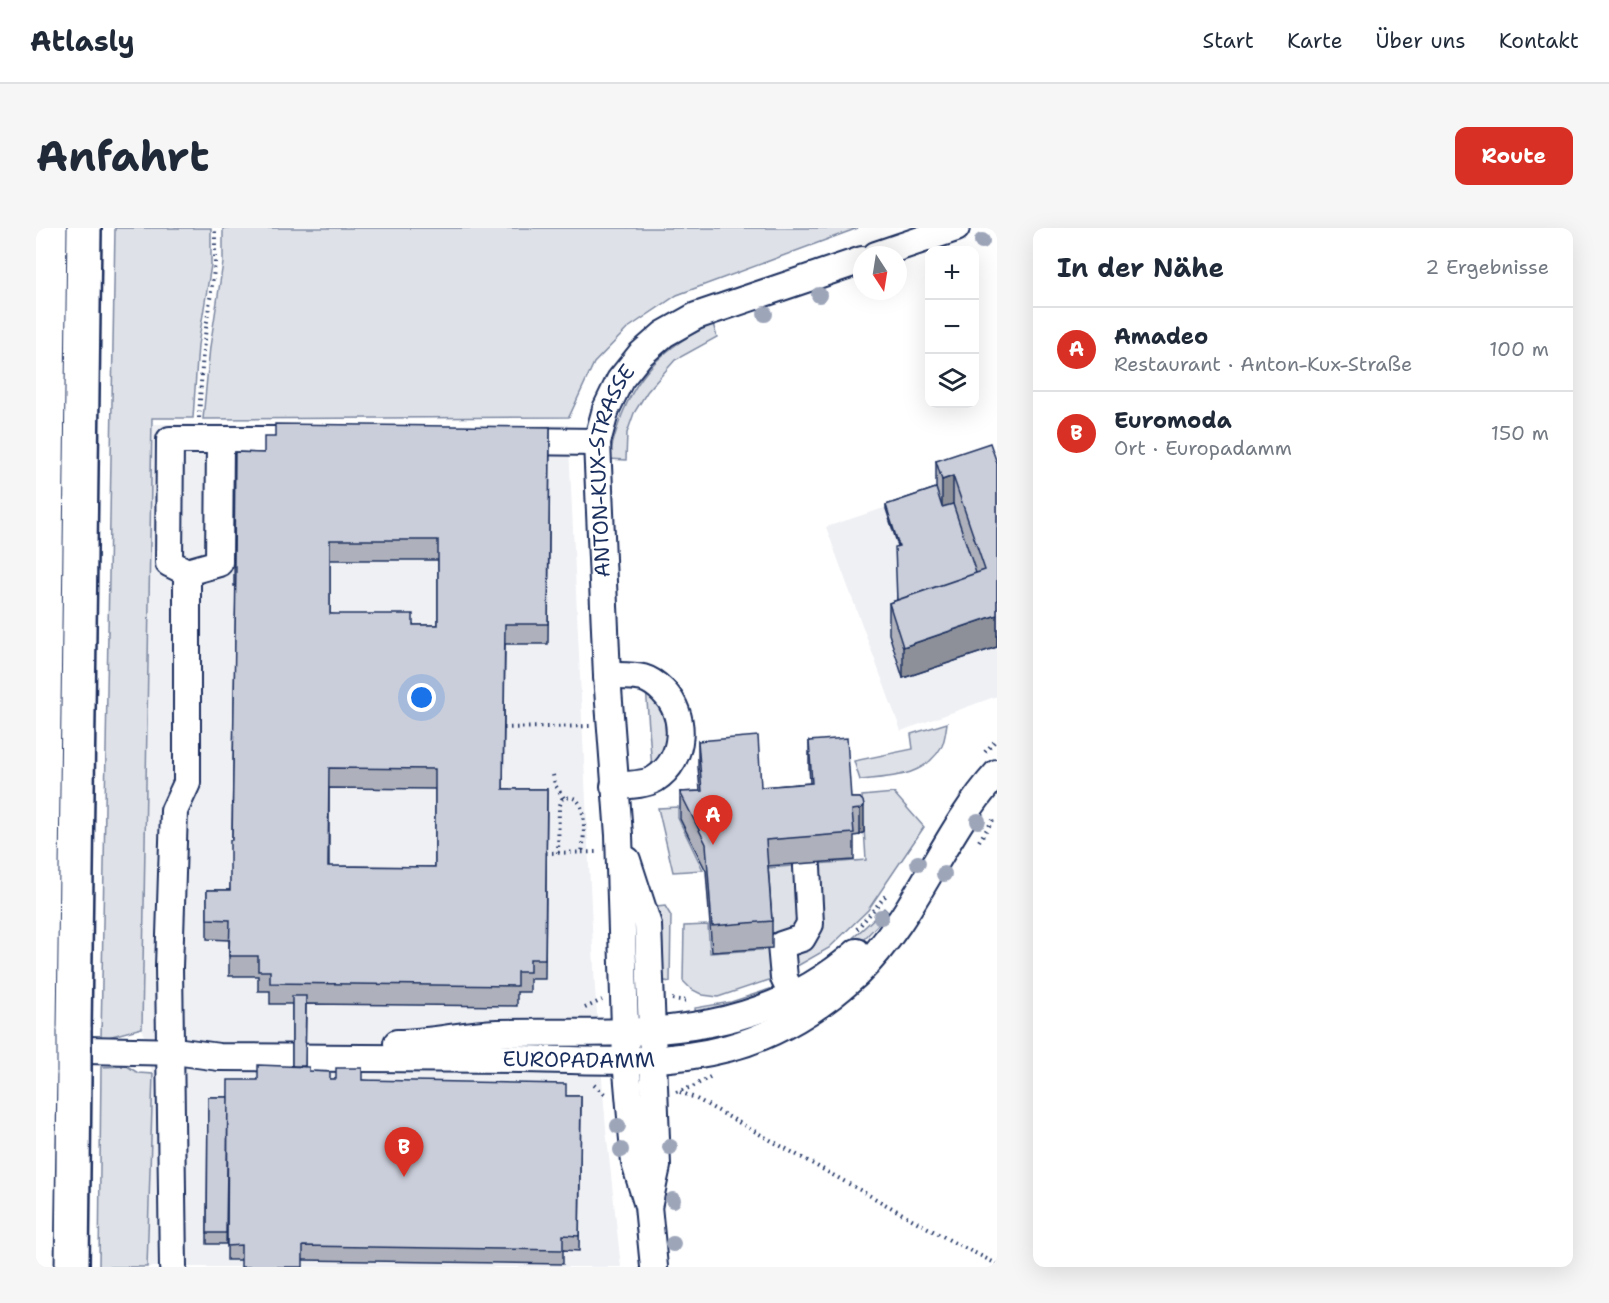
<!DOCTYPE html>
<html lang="de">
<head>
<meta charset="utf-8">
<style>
  :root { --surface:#fff; --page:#f6f6f7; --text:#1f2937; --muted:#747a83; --line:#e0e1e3; --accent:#d93025 }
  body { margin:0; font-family:"Shantell Sans",sans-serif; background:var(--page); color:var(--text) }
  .controls { position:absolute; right:18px; top:18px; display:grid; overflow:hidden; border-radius:12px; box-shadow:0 6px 24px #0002 }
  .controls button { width:54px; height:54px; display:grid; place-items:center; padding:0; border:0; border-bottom:2px solid var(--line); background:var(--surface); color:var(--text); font:30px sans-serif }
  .compass { position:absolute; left:817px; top:18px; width:54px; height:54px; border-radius:50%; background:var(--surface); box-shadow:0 6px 24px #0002; rotate:168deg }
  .you { position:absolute; left:386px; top:470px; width:21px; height:21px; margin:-15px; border:4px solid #fff; border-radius:50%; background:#1a73e8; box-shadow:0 0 0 9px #1a73e833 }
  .badge { display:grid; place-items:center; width:39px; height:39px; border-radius:50%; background:var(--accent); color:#fff; font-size:20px; font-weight:700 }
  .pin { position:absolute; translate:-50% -50px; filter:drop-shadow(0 2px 3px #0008) }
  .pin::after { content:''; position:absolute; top:32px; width:21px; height:18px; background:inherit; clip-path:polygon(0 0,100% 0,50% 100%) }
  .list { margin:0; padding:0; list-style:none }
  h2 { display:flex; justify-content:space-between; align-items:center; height:78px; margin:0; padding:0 24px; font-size:26px }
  h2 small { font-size:20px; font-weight:400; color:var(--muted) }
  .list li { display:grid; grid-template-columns:39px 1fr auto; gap:18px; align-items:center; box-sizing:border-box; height:84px; padding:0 24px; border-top:2px solid var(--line) }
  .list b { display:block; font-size:22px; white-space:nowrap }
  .list p { margin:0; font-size:20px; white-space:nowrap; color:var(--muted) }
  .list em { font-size:20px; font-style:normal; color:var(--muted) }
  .icon { flex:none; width:33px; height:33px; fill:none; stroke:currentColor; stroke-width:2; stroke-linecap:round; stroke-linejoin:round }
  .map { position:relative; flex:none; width:961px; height:1039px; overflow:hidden; border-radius:12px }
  header { display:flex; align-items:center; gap:36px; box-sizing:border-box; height:84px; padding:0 30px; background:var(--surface); border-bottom:2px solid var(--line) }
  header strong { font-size:28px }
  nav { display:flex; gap:33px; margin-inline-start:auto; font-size:21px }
  .intro { display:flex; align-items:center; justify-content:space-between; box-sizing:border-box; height:144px; padding:0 36px }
  h1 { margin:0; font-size:42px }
  .button { padding:15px 27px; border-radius:12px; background:var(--accent); color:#fff; font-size:21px; font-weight:700 }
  main { display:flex; gap:36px; padding:0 36px }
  aside { flex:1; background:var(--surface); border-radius:12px; box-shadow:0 6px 24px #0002 }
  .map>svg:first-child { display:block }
  .built { fill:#eff0f4 }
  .green { fill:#dee1e7; stroke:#7c88a2; stroke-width:1.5 }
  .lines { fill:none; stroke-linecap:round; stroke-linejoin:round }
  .minor-casing { stroke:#1b2f5e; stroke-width:30 }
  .highway-casing { stroke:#1b2f5e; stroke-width:38 }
  .path { stroke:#1b2f5e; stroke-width:4; stroke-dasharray:1.5 4.5; stroke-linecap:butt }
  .minor { stroke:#fff; stroke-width:26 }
  .highway { stroke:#fff; stroke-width:33 }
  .highway-bridge-casing { stroke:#1b2f5e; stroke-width:38; stroke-linecap:butt }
  .highway-bridge { stroke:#fff; stroke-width:33 }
  .tree { fill:#9da5b9 }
  .wall { fill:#aeb1bb; stroke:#1b2f5e; stroke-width:1.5; fill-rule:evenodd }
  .shaded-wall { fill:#8d9099; stroke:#1b2f5e; stroke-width:1.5 }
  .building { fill:#caceda; stroke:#1b2f5e; stroke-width:1.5; fill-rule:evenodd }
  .labels { text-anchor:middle; stroke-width:4.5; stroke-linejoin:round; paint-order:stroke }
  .street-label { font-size:21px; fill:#1b2f5e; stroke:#fff }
</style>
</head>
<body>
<header>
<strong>Atlasly</strong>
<nav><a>Start</a><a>Karte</a><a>Über uns</a><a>Kontakt</a></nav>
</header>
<div class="intro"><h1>Anfahrt</h1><a class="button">Route</a></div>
<main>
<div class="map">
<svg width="961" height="1039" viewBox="0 0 961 1039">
  <rect width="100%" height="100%" fill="#fff"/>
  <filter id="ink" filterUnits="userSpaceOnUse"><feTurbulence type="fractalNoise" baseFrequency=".0167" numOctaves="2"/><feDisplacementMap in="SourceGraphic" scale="12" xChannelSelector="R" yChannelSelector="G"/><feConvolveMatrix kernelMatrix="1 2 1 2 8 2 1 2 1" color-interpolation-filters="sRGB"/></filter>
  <g filter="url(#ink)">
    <!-- built -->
    <path class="built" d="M116 196 532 197 559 761 570 901 585 1039H111L117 847 106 800Z
      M961 243V468L865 503 790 299Z"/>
    <!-- green -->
    <path class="green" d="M79 0H175V37L162 117 157 190H116L106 800 65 811Z
      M187 0H822L641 67 592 100 558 135 533 189 167 191 174 119 187 35Z
      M677 96 681 109 639 132 611 164 598 185 591 205 590 232 573 231C587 165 613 124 677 96Z
      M610 459 632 483 633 520 616 541Z
      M911 495C910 502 909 511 906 518 889 549 855 549 824 552L818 533 877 521 875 506Z
      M858 565 888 599 832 682 793 720 742 749 682 769 667 767 655 761 647 753 648 698 672 697 674 725 737 721 731 640 830 632 826 568Z
      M642 579V590L667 642 637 644 622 580Z
      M629 678 635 688 634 754 624 752 621 679Z
      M848 680 853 685 830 709 799 735 762 750C794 730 822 708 848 680Z
      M737 760 741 767 660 790 659 780 695 774Z
      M91 838 102 845 117 846 111 1039H63L65 839Z"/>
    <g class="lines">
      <defs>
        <g id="minor">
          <path d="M840 27 920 0"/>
          <path d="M184 212H262"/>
          <path d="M481 213 561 214"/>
          <path d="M571 448C582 448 596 447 607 450 614 452 622 458 627 463 651 487 650 531 619 551 609 557 590 557 578 558"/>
          <path d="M591 632 612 697 621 938 613 975"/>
          <path d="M756 767 748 750 745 717 766 710 774 696 771 639"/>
          <path d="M361 815C395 815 428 806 461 805 592 803 714 818 821 724"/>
          <path id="s1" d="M0 821 146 824 183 829C283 830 383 831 484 831 553 832 624 838 692 820 739 808 786 779 821 746 880 689 906 606 961 545"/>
          <path d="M137 1039 133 739 138 583 151 555V344L183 335 184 212H134L133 335 151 344"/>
          <path id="s2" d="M618 1039 612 978 599 935 590 832 583 607 571 448 561 214 570 181 584 152 604 127 628 106 660 88 826 32"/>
        </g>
        <path id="highway" d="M4 802 14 0
          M38 802 48 0
          M1 1039 4 844
          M36 1039 38 844"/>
      </defs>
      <!-- minor casing -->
      <use href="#minor" class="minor-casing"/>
      <!-- highway casing -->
      <use href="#highway" class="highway-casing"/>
      <!-- path -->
      <path class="path" d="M163 190 167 122 179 35V0
        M468 500 554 498
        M949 524 961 511
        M517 547 519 557 528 570
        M943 613 957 592
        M510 625 561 624
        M522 625 523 580 526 571C554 560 548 609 546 625
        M821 701 851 666
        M636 771 653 773
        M549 780 566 772
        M558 857 570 867
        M640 864 656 859 674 849
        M644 864 659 870 917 1014 961 1036"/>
      <!-- minor -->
      <use href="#minor" class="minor"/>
      <!-- highway -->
      <use href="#highway" class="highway"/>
      <defs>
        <path id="highway-bridge" d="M38 802V844
          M4 844V802"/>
      </defs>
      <!-- highway-bridge casing -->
      <use href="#highway-bridge" class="highway-bridge-casing"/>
      <!-- highway-bridge -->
      <use href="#highway-bridge" class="highway-bridge"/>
    </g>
    <!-- trees -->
    <g class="tree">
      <circle cx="946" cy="13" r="8"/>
      <circle cx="783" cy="67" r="8"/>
      <circle cx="729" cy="86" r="8"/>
      <circle cx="942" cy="593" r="8"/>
      <circle cx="882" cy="635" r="8"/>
      <circle cx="908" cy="646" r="8"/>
      <circle cx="845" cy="689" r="8"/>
      <circle cx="582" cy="898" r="8"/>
      <circle cx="634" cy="919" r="8"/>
      <circle cx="585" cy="922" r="8"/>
      <circle cx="637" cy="972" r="8"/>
      <circle cx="637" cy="1016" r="8"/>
    </g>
    <!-- wall -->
    <path class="wall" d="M514 199 512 416H469L467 561H511L509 751H494V764H481V778L270 776 269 838 273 843 294 851 326 852 530 868H545L543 1023 527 1022V1036L267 1032H191L192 917 190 1016H171L172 869H192L222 852 256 838V776H234V763H222V748H193V712L171 711V662H194L196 612 200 358H198L199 224 228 225 239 209ZM294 332H402V397H377L294 386ZM293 560 399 561V639L293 638Z
      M900 233 961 235V419L867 450 853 406V375L861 372 862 318 850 281V277L900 260Z
      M662 513 725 559 774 555 773 539V513L815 570H824L828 604 824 607 818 608V632L732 638 736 693V720L676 724 670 643 644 591V564L664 563 662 539Z"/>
    <!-- shaded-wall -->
    <path class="shaded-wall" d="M917 248V280L906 283V252Z
      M961 387V419L867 450V419Z
      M828 578V604L824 607V581Z"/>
    <!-- building -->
    <path class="building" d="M239 196 514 199 512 396H469L467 561H511L509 731H494V744H481V758L234 755V743H222V728H193L194 692 171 691V662H194V612H196L200 338H198L199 224 228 225V209H239ZM294 312H402V397H377V386H294ZM293 540 399 541V639L292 638Z
      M954 215 961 235V387L867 419 853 375 949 342 917 248 906 252 900 233Z
      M900 260 906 279 917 276 940 345 861 372 859 319 863 318 850 277Z
      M722 508 725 559 776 555 773 513 811 510 815 570H824L827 573 828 578 824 581 816 582 818 605 730 612 736 693 676 698 670 616 644 564 666 563 662 513Z
      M256 768H270L269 838H256Z
      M222 837 273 839V843L294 844V851H300V840H326V852L530 856V868H545L543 1008 527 1007V1022L267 1018V1039H205V1017L191 1018 192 852H222Z
      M172 869H192L190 1005H171Z"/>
  </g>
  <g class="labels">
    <!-- street labels -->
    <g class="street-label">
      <text dy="7" stroke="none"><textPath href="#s2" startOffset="802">ANTON-KUX-STRASSE</textPath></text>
      <text dy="7" stroke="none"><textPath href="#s1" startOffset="543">EUROPADAMM</textPath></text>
    </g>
  </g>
</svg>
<div class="controls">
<button>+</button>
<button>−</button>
<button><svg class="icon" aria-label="layers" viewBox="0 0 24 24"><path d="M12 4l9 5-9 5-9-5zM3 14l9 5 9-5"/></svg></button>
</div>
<svg class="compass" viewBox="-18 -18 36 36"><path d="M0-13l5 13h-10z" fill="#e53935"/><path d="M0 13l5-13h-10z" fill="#747a83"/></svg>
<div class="you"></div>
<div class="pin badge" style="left:677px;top:617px">A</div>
<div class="pin badge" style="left:368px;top:949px">B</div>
</div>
<aside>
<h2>In der Nähe<small>2 Ergebnisse</small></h2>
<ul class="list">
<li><span class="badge">A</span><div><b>Amadeo</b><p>Restaurant · Anton-Kux-Straße</p></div><em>100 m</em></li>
<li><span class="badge">B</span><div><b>Euromoda</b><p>Ort · Europadamm</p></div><em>150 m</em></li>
</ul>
</aside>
</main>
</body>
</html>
